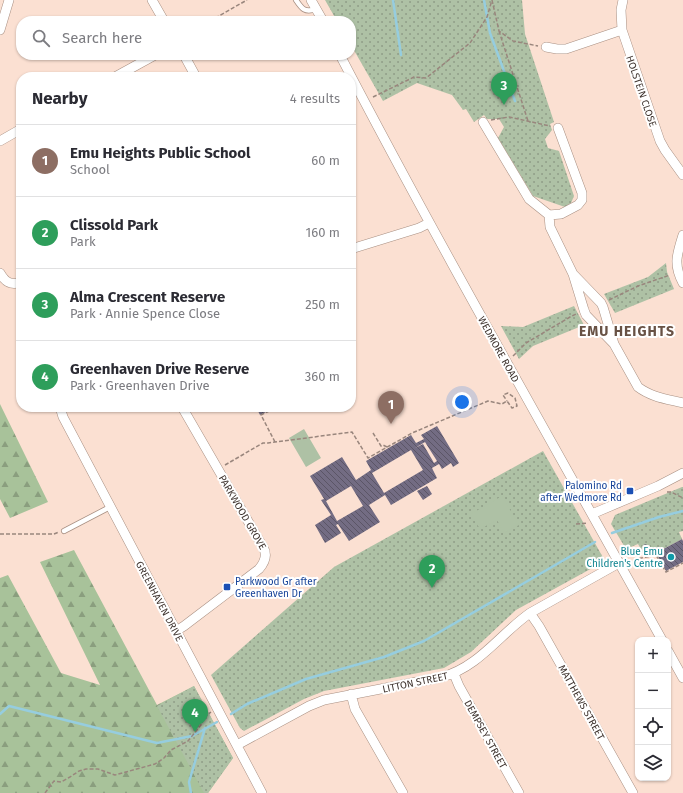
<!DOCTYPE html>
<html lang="en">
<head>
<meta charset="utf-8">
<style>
  :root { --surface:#fff; --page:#f7f7f7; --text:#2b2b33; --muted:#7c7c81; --line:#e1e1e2; --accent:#b45309 }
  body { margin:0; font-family:"Fira Sans",sans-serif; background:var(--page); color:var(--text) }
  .controls { position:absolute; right:12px; bottom:12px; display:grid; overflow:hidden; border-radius:8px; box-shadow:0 1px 3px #0004 }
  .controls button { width:36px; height:36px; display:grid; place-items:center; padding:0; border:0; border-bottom:1px solid var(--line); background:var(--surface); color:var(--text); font:20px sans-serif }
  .you { position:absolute; left:462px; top:402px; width:14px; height:14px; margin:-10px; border:3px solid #fff; border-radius:50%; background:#1a73e8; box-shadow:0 0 0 6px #1a73e833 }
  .badge { display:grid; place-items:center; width:26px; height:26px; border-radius:50%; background:var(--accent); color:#fff; font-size:13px; font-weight:700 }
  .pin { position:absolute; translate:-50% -33px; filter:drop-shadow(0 1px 2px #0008) }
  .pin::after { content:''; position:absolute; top:21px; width:14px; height:12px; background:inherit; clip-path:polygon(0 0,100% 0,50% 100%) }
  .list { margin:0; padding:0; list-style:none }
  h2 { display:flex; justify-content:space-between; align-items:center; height:52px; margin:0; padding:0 16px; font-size:17px }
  h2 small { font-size:13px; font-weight:400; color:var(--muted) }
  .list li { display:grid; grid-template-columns:26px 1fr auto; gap:12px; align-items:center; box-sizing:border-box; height:72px; padding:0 16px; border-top:1px solid var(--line) }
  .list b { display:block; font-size:15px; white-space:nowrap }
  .list p { margin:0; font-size:13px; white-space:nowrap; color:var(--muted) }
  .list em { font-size:13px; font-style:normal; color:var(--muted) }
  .icon { flex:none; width:22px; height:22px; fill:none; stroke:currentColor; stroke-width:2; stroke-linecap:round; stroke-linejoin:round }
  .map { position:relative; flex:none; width:683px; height:793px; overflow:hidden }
  .search { position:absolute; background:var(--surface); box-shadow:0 1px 3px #0004; left:16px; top:16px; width:340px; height:44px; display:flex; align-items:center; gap:10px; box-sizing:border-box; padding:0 14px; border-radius:16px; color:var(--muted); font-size:15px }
  .panel { position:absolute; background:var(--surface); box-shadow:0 1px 3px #0004; left:16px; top:72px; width:340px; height:340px; border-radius:16px }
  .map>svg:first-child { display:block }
  .forest { fill:url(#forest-firs) }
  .park { fill:url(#park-dots) }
  .garden { fill:#aec1a5 }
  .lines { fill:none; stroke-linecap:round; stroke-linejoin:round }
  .stream { stroke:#96cddf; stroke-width:2.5 }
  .building { fill:url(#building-back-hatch); fill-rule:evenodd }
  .service-casing { stroke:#a99083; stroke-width:6 }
  .minor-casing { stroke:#a99083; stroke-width:10 }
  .path { stroke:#99867d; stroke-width:1.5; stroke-dasharray:4 2; stroke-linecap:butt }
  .service { stroke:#fff; stroke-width:4.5 }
  .minor { stroke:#fff; stroke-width:9 }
  .transit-dot { fill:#1a4fb4; stroke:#fff; stroke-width:1.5 }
  .culture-dot { fill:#0f9aa8; stroke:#fff; stroke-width:1.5 }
  .labels { text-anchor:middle; stroke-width:4; stroke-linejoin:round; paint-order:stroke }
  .street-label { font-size:10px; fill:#3e332e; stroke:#fff }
  .transit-label { font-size:10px; fill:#164399; stroke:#fff; text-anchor:end }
  .culture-label { font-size:10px; fill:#0d838f; stroke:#fff; text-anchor:end }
  .district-label { font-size:14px; font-weight:bold; letter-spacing:1px; fill:#685245; stroke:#fff }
</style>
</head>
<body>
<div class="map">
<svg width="683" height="793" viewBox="0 0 683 793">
  <defs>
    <pattern id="forest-firs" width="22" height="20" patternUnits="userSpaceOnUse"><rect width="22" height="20" fill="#a8c29a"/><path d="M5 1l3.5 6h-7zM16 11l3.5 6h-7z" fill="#8a9e7e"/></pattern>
    <pattern id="park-dots" width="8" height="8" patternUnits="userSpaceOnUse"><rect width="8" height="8" fill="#aec1a5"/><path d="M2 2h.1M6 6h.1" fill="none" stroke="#8f9d87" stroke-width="1.8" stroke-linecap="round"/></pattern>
    <pattern id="building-back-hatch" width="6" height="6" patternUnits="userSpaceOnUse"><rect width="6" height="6" fill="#736c83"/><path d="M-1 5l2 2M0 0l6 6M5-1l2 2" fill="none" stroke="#5b5566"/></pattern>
  </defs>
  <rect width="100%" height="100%" fill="#fbe0d2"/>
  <!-- forest -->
  <path class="forest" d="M0 404 48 502 10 518 0 499Z
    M74 550 157 705 194 686 233 758 208 793H0V578L8 575 61 673 100 685 40 562Z"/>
  <!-- park -->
  <path class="park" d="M325 0H522L525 34 554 122 550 124 552 130 545 139 548 148 559 151 574 196 571 203 565 207 533 196 498 138 504 127 499 119H487L484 115 474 122 466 109 463 110 452 95 417 83 383 101 351 45V21H337Z
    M666 263 667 272 674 289 615 313 604 294 648 277Z
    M574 306 584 325 533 346 519 359 501 326 523 327Z
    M543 451 605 561 516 610 471 652 444 668 324 691 304 699 244 731 240 728 211 675 334 567Z
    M682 487H683V531L679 532 682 539 656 553 645 556 638 544 626 549 611 524 615 515Z
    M194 686 233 758 208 793H204L157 706Z"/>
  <!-- garden -->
  <path class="garden" d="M304 429 321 458 306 467 289 438Z
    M502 496 519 525 504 533 497 520 480 529 471 514Z"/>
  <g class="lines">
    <!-- stream -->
    <path class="stream" d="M393 0 401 55
      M484 0 490 33 515 101
      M612 533 659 517 683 511
      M0 714 9 706 157 743 192 736 217 722
      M231 714 247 704 306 679 384 657 424 641 595 542
      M191 793 189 782 205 728"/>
  </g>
  <!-- building -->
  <path class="building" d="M256 407H276L260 415Z
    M437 426 459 463 453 467 451 463 442 469 439 464 432 468 437 478 391 505 385 495 369 505 380 522 349 541 338 524 336 525 341 533 325 543 315 525 331 515 321 500 324 499 310 476 342 457 356 480 371 470 366 461 411 435 416 443 424 439 421 435ZM425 442 437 461 434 463 423 444 415 448ZM411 450 423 470 384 493 372 473ZM351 486 363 506 337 521 326 501Z
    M427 486 432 494 423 500 417 491Z
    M682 539 683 541V562L666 571 656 553Z
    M645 544 649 546V549L646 551 643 549V546Z"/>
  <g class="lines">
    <defs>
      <path id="service" d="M296 0C302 9 305 13 316 9
        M64 531 110 507"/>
      <path id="minor" d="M152 0 164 21
        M311 0 323 21
        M623 0 621 10 622 30 660 141 665 150 683 175
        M0 30 9 0
        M546 47 557 49H566L622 30
        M184 55 196 77
        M340 55C443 253 554 445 662 640
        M115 77 155 55
        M483 122 529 199 549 215
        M0 141 21 129
        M549 215 550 227 573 274 584 310 586 315 613 343
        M549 215 561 214 578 205 582 200V193L558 128
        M683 235C677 254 673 265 683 283
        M351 249 419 228 429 223
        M0 273C5 282 11 286 21 282
        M573 274 601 303 603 307 614 344 638 387C651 397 667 399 683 403
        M60 407 63 417 262 793
        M592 514 658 486 683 473
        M530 613 539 626 633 793
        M176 631 184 626 259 569C265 562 268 555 263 547L182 407
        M668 651 683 678
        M454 674 459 686 519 793
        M351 694 355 709 403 793
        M237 745 309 706 324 700 442 677C479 667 500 634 530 613L619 563"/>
    </defs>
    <!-- service casing -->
    <use href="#service" class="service-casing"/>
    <!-- minor casing -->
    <use href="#minor" class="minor-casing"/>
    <!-- path -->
    <path class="path" d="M492 0 499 31 513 41 538 46
      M210 21 247 0
      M499 31 528 121
      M373 97 414 77 426 78 470 43 487 17 492 0
      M491 120 509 117 550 126
      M609 300 638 286 670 275
      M513 356 526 343 570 317 576 314
      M373 433 381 446 383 445 387 447
      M275 442 261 415 277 407
      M225 465 263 443H268L352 432 368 458 412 433 488 401 502 404 507 401 512 408 517 406 515 398 508 393 503 395 507 401
      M667 492H671L683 498
      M576 524 588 523
      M0 534H54L59 532
      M628 563 636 559 656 555 666 572 683 563
      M45 793 54 781 61 782 70 777 79 771 86 769H98L115 775 155 764 164 758 171 750 188 741 201 725 203 718 211 712"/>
    <!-- service -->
    <use href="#service" class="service"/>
    <!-- minor -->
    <use href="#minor" class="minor"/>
  </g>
  <!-- markers -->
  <g class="transit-dot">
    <rect x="626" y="487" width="8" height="8" rx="2"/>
    <rect x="223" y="583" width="8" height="8" rx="2"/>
  </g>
  <circle class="culture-dot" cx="671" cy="557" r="4"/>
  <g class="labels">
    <!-- street labels -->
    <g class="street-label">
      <text transform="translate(642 91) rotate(71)" y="4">HOLSTEIN CLOSE</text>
      <text transform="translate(499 349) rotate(61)" y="4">WEDMORE ROAD</text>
      <text transform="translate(243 512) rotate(60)" y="4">PARKWOOD GROVE</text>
      <text transform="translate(160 601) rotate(62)" y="4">GREENHAVEN DRIVE</text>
      <text transform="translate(415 682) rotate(-12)" y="4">LITTON STREET</text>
      <text transform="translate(582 702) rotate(61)" y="4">MATTHEWS STREET</text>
      <text transform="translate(486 734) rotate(61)" y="4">DEMPSEY STREET</text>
    </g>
    <!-- transit labels -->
    <g class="transit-label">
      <text x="622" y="489">Palomino Rd<tspan x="622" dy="12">after Wedmore Rd</tspan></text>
      <text x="235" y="585" text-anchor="start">Parkwood Gr after<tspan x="235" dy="12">Greenhaven Dr</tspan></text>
    </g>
    <!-- culture labels -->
    <g class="culture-label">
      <text x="663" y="555">Blue Emu<tspan x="663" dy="12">Children's Centre</tspan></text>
    </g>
    <!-- district labels -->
    <g class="district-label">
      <text x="627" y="336">EMU HEIGHTS</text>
    </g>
  </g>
</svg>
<div class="controls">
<button>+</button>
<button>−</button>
<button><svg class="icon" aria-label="locate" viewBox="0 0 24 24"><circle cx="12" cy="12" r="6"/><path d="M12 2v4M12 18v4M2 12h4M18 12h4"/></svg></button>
<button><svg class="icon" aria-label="layers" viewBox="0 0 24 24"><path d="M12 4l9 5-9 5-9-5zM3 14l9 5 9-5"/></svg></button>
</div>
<div class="you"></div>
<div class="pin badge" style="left:391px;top:424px;background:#8d6e63">1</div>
<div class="pin badge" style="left:432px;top:588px;background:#2e9e5b">2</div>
<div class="pin badge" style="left:504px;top:105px;background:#2e9e5b">3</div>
<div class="pin badge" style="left:195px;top:732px;background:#2e9e5b">4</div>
<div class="search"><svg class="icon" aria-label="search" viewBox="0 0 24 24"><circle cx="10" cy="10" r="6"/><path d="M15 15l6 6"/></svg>Search here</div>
<section class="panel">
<h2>Nearby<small>4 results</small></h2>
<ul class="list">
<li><span class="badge" style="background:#8d6e63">1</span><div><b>Emu Heights Public School</b><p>School</p></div><em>60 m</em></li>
<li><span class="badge" style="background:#2e9e5b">2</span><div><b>Clissold Park</b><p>Park</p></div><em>160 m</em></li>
<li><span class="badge" style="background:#2e9e5b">3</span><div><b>Alma Crescent Reserve</b><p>Park · Annie Spence Close</p></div><em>250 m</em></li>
<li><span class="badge" style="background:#2e9e5b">4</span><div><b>Greenhaven Drive Reserve</b><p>Park · Greenhaven Drive</p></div><em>360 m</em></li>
</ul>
</section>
</div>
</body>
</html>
